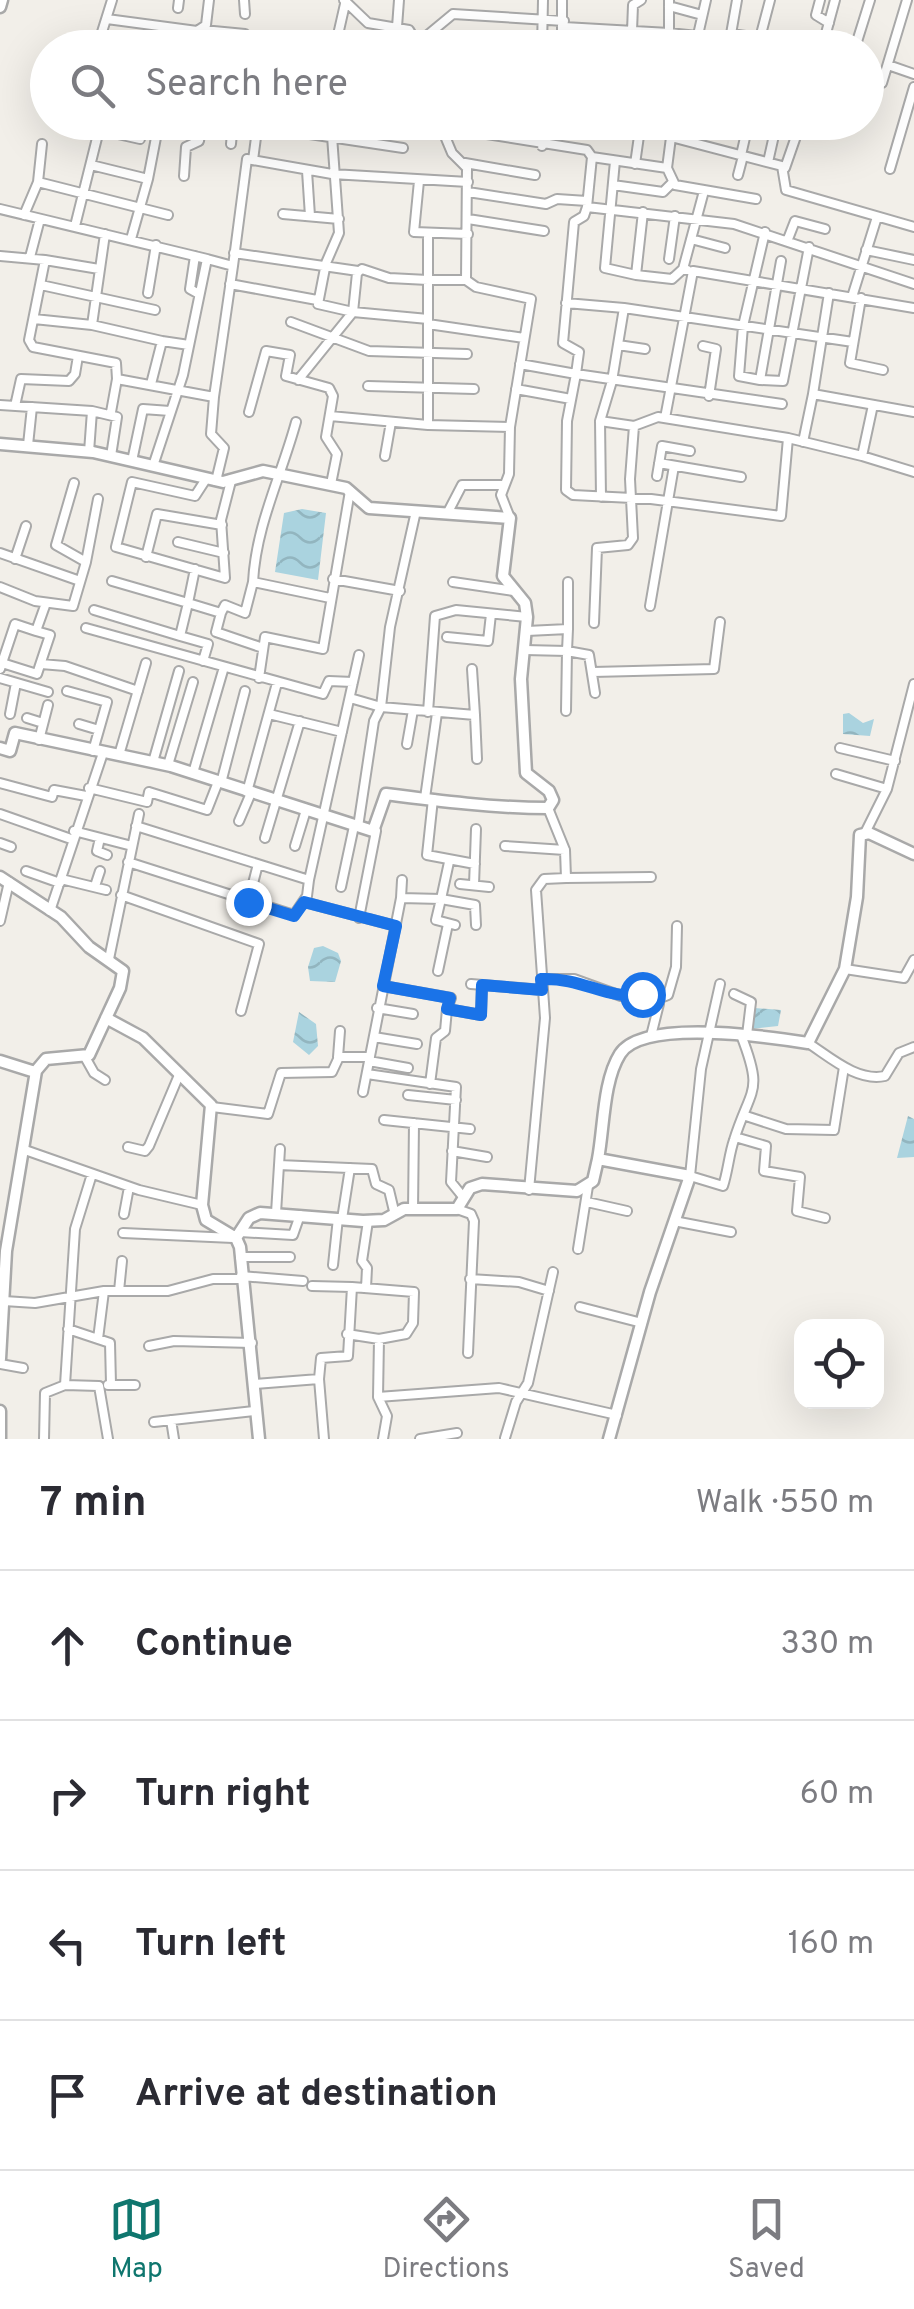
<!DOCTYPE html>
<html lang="en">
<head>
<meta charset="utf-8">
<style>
  :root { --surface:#fff; --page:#f7f7f7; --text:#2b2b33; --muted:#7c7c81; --line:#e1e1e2; --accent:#0f766e }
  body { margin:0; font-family:Overpass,sans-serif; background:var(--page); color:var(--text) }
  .controls { position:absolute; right:30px; bottom:30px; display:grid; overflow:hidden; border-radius:20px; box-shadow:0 10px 40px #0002 }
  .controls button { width:90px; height:90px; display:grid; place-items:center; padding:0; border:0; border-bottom:2px solid var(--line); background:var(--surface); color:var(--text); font:50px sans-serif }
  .stop { position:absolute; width:30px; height:30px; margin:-22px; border:8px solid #1a73e8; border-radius:50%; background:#fff }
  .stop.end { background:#1a73e8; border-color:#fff; box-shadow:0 2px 10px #0008 }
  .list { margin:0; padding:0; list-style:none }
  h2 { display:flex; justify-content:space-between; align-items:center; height:130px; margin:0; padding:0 40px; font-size:42px }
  h2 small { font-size:32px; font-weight:400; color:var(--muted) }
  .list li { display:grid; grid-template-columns:65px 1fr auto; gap:30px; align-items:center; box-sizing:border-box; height:150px; padding:0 40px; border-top:2px solid var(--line) }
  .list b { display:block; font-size:38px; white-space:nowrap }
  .list em { font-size:32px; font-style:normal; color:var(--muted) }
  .icon { flex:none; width:55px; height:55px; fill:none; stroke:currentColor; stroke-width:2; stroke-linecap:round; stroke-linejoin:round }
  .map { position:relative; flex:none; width:914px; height:1439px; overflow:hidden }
  .search { position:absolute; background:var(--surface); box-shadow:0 10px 40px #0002; left:30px; right:30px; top:30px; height:110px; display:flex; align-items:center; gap:25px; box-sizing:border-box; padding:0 35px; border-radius:55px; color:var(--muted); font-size:38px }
  .sheet { height:730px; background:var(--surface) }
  nav { display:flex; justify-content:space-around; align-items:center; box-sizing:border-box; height:140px; border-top:2px solid var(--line); background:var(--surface); font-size:28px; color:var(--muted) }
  nav a { display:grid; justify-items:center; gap:5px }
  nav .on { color:var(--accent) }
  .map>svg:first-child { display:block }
  .water { fill:url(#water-waves) }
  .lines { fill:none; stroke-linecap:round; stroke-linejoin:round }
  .minor-casing { stroke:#a9a9a9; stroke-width:12 }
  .tertiary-casing { stroke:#a9a9a9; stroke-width:15 }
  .minor { stroke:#fff; stroke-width:8 }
  .tertiary { stroke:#fff; stroke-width:10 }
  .route { stroke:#1a73e8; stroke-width:12 }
</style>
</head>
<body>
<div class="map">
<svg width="914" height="1439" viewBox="0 0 914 1439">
  <defs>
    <pattern id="water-waves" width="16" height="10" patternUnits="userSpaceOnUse" patternTransform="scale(2.5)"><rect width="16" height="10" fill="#aad3df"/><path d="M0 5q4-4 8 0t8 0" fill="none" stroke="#92b5bf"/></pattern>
  </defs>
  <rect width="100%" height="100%" fill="#f2efe9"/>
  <!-- water -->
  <path class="water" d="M302 509 326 513 318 580 275 572 284 513Z
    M849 713 863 723 874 719 870 736 843 734V714Z
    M323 946 338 953 341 961 335 982 310 981 308 967 314 948Z
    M754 1008 781 1010 778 1026 752 1029Z
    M299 1012 316 1024 318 1046 309 1055 293 1042Z
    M908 1116 914 1119V1157L897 1158Z"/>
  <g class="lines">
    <defs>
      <path id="minor" d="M244 0 245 14
        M344 0 368 23 409 30 420 48
        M737 0 731 34 760 38 770 0
        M820 0 816 15 829 23
        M669 6 702 15
        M178 8 179 0
        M107 19 197 31 206 25 209 0
        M397 27 399 0
        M564 27 669 33V0
        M203 30 245 34
        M632 31 633 5 641 0
        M760 38 798 48
        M418 43 453 14 564 21
        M97 48 112 0
        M335 48 345 4
        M542 48 543 0
        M562 48V0
        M668 48 669 33 697 36
        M695 48 706 0
        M822 48 835 0
        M855 48 870 0
        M888 65 914 74
        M882 83 907 0
        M331 122 339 233 326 263 318 304 353 312 357 273 362 269 389 278 428 280V234
        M439 122 452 153 467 168 466 280 476 287 531 299 510 427 509 474 501 495 510 518
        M542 122V146
        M565 122 580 128 590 122
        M685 122 709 126 714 122
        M756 124 757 122
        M442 127 587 150 592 157 587 207 734 224 914 284
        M100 130 140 139
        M671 137 782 166 786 190 914 227
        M231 144 233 122
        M741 155 747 129
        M592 157 667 168 673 122
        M253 160 257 130 263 127 403 148
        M615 161 605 268 636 275
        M768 162 777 122
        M465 163 535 175
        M635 164 641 122
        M91 165 148 179 159 122
        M667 168 675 185 756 199
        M785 168 801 122
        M890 169 914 87
        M307 171 310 216
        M738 175 743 156
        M184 176 186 147 199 141 202 122
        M419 181 414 232 468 234
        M38 182 168 215
        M613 185 663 192 672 183
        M468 192 546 204 557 199 587 201
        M587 207 584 216 574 222 563 343 579 352 576 374 782 404
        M0 209 207 259 183 375 153 466
        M643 212 636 275 672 279 683 269
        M283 214 339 219
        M24 215 38 182 42 144
        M468 219 544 231
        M75 226 101 122
        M765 232 743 326 739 376 760 380 781 261
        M131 239 148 179
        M691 239 725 248
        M788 239 795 221 825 229
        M866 250 914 260
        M234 253 358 271
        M0 256 45 260 29 340 33 347 116 363 117 379 214 397 211 434 224 448 216 481
        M195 256 190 289 199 294
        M30 257 40 219
        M207 259 233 266 247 159 332 174 468 182
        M669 259 675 216
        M45 260 99 269
        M687 270 683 269 704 191
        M230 284 317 300
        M41 285 155 310
        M148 293 156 245
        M829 293 813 394 914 412
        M852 297 877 217
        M861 298 850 363 883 370
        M566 303 624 308
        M34 319 92 325 162 341 151 384
        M428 319V425L510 427
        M291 322 369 351 467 354
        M428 324 524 338
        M92 325 105 234
        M162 341 189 345
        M618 345 645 349
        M703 346 716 349 709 396
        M520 364 576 374 567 421 566 490 573 495 651 499 781 516 788 438 862 456 873 405
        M298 380 353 312 428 319V280H466
        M760 380 783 381 809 247
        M368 386 474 389
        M516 389 571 399
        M214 397 233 266
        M0 405 92 411 89 452
        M15 406 21 379 69 381 75 374 78 356
        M92 411 117 417 111 456
        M111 412 117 379
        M249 412 266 351 290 355 286 376 329 388 333 396 326 437 337 454 331 484
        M330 416 428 425
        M665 418 693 271 914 308
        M600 421 612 381 624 308 853 342
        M296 422C281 477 256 525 253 582L330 598
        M634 426 658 417 788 438
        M803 442 813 394
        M28 445 32 407
        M385 456 391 422
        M862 456 914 472
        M132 461 143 409 170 411
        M659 463 741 477
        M657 476 662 446 690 451
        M206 479 195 496 132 482 116 547 225 578 221 520 231 481
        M416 511 390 627 381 707 475 715 477 759
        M448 512 462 485H504
        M178 542 224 553
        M0 553 80 581
        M146 557 157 514 222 525
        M15 559 26 526
        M86 562 98 499
        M333 579 400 591
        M112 581 188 603 195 569
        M453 582 514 591
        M0 587 35 601 73 606 86 562 56 545 74 483
        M650 606 674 466
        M94 610 180 636
        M221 613 225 605 245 613 253 582
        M594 623 597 548 628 545 633 538 630 479 634 426 600 421 601 497
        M86 628 323 694 329 681 353 682
        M568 629V582
        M527 631 568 629 567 651 589 655 595 693
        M447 637 488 641 491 614
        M525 650 567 651 566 711
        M203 661 208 644 180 636 188 603 221 613 216 632 263 648
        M2 663 15 624 36 631
        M41 664 65 666 138 691
        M0 669 2 663 37 674 50 635 36 631 46 603
        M472 669 475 715
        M593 672 714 669 720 622
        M0 678 48 692
        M259 678 265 637 323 649 350 491
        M67 691 107 702 93 751
        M350 698 381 707 374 721 358 827
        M428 712 435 616 456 610 527 617
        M10 714 16 683
        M269 714 342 732
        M27 718 43 723
        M79 724 99 730
        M39 740 48 705
        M407 744 413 710
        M840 748 895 761
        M119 755 146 663
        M153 762 179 671
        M168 765 193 682
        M193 773 224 667
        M836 774 887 789 865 833
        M0 783 52 797 54 790 86 796
        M221 783 245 691
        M89 788 147 802 149 792 207 810 218 782
        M887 789 914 684
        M247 792 277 683
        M425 798 437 713
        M433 799 427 855 475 864
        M0 814 71 839
        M239 821 251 793
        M74 831 132 846
        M100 838 97 851 107 855
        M265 838 300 721
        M0 843 11 847
        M295 846 306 810
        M505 846 565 850
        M128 862 294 915 307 896 309 880 136 826
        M26 871 60 883
        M566 878 651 877
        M61 879 106 890
        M309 880 359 655
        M460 884 489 887
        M474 885 476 829
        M95 886 100 871
        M341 887 354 826
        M121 895 259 944 241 1011
        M401 898 402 880
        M304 902 396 926
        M248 903 258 864
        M50 911 103 753
        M359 918 376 831
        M0 921 9 882
        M455 925 436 920 441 899 475 905 476 925
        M109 959 139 814
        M845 969 904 978 914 960
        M438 971 448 924
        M541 979H574L621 996H654L659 1004 651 1036
        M471 984 543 990
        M720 984 701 1069 690 1176 723 1186C728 1171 729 1154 734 1140 751 1086 764 1094 741 1035
        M383 986 451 998 447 1009
        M734 994 751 1002 747 1035
        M658 999 668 995 676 967 677 926
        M377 1008 413 1014
        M374 1037 417 1044
        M808 1043C830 1057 857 1082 885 1076L899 1053 914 1047
        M85 1057 94 1073 105 1080
        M338 1057 340 1031
        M369 1061 408 1068
        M367 1074 456 1087 451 1182 464 1198
        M430 1084 436 1038 445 1031 447 1009 481 1015 482 985
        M363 1092 401 898 441 899 449 862
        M408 1095 456 1100
        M212 1107 268 1114 281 1073 332 1072 339 1057H370
        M746 1116 786 1129 834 1130 844 1067
        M384 1120 470 1129
        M735 1137 766 1146 764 1171 800 1177 797 1211 825 1218
        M128 1147 145 1151 149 1146 179 1075
        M25 1150 139 1190 202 1205
        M452 1151 487 1157
        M279 1165 372 1169 376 1184 389 1190 394 1211
        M92 1174 75 1229 65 1385 99 1386 108 1439
        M529 1190 545 1018 536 890 544 879 566 878 565 850 548 808
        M587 1202 627 1211
        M457 1209 471 1214 474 1221 468 1353
        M413 1210 414 1123
        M276 1213 280 1149
        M124 1214 129 1187
        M342 1219 350 1168
        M674 1221 731 1232
        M240 1232 293 1235 300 1215
        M123 1233 233 1238
        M578 1249 588 1186
        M240 1257H290
        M333 1265 338 1218
        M241 1276 303 1281
        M470 1279 519 1282 549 1291
        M366 1288 367 1268 362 1261 368 1221
        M119 1291 122 1261
        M4 1301 35 1303 104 1291H168L213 1279H241
        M580 1307 642 1323
        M68 1329 110 1343 111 1384
        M347 1334 379 1339 406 1334 413 1323 414 1292 352 1287
        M98 1339 104 1291
        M379 1339 378 1397 387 1416 383 1439
        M149 1346 174 1341 252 1343
        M0 1364 23 1368
        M319 1379 324 1439
        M255 1384 319 1379 321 1358 348 1356 352 1287 312 1286
        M108 1385H135
        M378 1397 499 1388 617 1415
        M171 1420 174 1439
        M154 1422 254 1411
        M505 1438 516 1402 528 1383 553 1272
        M44 1439 45 1393 65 1385
        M420 1439 457 1433"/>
      <path id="tertiary" d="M0 7 2 0
        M0 444 93 452 223 482 263 471 346 488 369 508 510 518 503 576 525 603 527 617 521 679 526 773 549 791 553 800 548 808C495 808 439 801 386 794L373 831 171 766 15 733 10 751 0 748
        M0 877 61 917 89 947 123 971 120 988 89 1055 46 1059 35 1072 0 1061
        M106 1018 143 1038 211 1105 202 1205 206 1220 236 1238 240 1247 259 1439
        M236 1238 249 1218 260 1213 363 1221 384 1220 404 1209H457L470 1188 482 1184 577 1191 593 1181 598 1159
        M0 1359 6 1251 36 1071
        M0 1411V1438
        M609 1439 650 1292 690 1176 598 1159C604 1127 603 1081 620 1054 643 1018 770 1037 808 1043L845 969 857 897 860 835 869 833 914 854"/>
    </defs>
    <!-- minor casing -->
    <use href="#minor" class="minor-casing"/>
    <!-- tertiary casing -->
    <use href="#tertiary" class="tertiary-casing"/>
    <!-- minor -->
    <use href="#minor" class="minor"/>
    <!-- tertiary -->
    <use href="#tertiary" class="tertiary"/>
  </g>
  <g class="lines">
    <!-- route -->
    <path class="route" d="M248 902 294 916 304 902 396 926 383 986 450 998 447 1009 481 1015 482 985 542 990 541 979C583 977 608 1001 642 994"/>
  </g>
</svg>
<div class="controls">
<button><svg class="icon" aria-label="locate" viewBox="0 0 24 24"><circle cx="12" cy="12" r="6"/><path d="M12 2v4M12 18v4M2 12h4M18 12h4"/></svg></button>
</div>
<div class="stop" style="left:642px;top:994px"></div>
<div class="stop end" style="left:248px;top:902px"></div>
<div class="search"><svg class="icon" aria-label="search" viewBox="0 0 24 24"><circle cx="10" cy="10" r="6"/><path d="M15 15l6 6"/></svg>Search here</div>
</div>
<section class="sheet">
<h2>7 min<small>Walk · 550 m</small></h2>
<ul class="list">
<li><svg class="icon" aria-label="ahead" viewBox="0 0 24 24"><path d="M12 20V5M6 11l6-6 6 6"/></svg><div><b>Continue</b></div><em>330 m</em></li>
<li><svg class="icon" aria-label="right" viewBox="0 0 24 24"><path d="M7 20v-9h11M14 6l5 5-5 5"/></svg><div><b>Turn right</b></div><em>60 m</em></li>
<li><svg class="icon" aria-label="left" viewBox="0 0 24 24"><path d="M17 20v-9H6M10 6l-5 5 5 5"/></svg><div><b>Turn left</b></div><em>160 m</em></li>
<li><svg class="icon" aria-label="arrive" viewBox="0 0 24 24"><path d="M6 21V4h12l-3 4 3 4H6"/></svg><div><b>Arrive at destination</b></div></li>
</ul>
</section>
<nav>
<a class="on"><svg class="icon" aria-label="map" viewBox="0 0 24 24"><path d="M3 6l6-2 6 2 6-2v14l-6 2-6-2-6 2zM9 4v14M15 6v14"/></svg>Map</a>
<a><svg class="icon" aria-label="directions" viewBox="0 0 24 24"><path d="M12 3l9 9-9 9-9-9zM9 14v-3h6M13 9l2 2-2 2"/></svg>Directions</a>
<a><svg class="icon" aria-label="saved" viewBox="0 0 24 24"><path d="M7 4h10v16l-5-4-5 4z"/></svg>Saved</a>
</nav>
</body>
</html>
